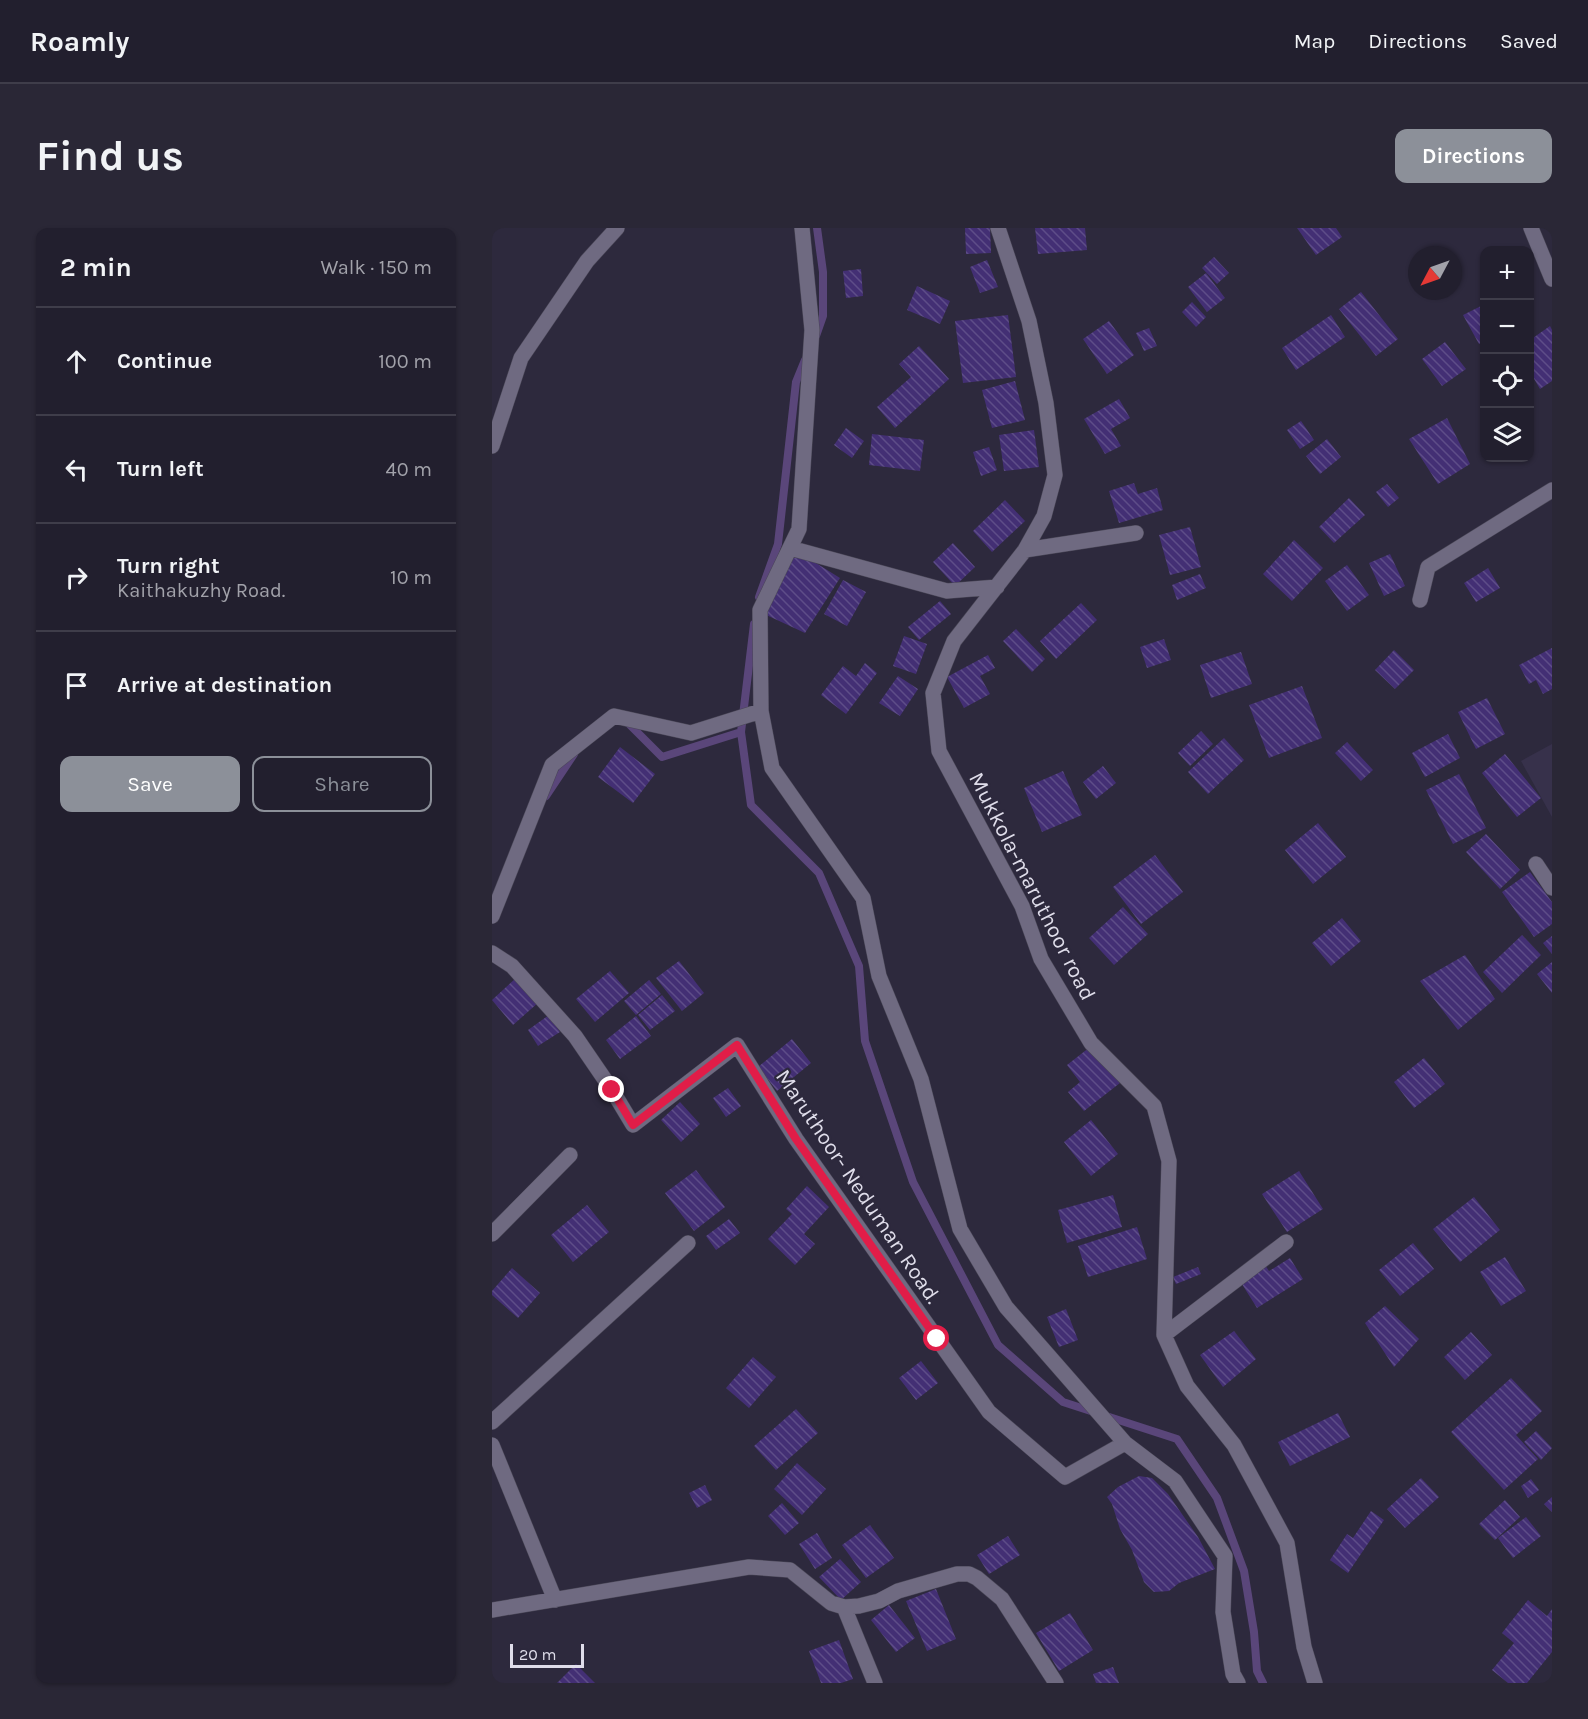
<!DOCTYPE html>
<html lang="en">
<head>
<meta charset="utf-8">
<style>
  :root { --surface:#221f2e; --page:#2a2736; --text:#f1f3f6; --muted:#a2a2aa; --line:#3f3d4a; --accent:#8c9099 }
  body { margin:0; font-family:Karla,sans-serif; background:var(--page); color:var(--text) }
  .controls { position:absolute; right:18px; top:18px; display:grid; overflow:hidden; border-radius:12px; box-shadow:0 2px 4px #0004 }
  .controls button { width:54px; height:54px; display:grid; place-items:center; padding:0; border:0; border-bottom:2px solid var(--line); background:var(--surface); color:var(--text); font:30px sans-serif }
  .compass { position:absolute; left:916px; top:18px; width:54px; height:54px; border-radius:50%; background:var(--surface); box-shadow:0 2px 4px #0004; rotate:229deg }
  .scale { position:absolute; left:18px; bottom:15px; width:74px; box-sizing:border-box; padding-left:6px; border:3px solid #dfddea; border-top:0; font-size:16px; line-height:21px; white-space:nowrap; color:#dfddea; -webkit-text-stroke:4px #2d293d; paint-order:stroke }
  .stop { position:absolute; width:18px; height:18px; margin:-14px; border:4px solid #e11d48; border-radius:50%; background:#fff }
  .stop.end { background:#e11d48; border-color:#fff; box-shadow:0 2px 6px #0008 }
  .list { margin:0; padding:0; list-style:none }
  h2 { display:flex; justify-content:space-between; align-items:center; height:78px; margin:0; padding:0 24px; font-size:26px }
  h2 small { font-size:20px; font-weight:400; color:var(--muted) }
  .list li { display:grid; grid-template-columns:39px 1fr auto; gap:18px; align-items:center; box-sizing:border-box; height:108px; padding:0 24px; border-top:2px solid var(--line) }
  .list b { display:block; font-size:22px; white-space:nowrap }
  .list p { margin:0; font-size:20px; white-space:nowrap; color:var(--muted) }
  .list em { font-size:20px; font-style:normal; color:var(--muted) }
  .actions { display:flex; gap:12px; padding:18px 24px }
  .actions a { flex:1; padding:14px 0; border:2px solid var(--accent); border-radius:12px; text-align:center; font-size:21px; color:var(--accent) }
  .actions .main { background:var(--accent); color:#fff }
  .icon { flex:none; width:33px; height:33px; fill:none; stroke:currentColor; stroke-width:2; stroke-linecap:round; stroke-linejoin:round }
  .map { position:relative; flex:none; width:1060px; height:1455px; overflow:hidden; border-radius:12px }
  header { display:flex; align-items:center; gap:36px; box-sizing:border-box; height:84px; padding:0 30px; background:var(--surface); border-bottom:2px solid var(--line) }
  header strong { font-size:28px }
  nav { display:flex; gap:33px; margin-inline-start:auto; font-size:21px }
  .intro { display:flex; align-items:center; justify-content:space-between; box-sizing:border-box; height:144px; padding:0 36px }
  h1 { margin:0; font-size:42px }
  .button { padding:15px 27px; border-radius:12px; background:var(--accent); color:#fff; font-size:21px; font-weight:700 }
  main { display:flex; gap:36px; padding:0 36px }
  aside { flex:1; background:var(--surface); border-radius:12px; box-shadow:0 2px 4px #0004 }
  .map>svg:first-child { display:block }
  .built { fill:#37314b }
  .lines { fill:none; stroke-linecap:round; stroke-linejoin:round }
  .stream { stroke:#5a467a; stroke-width:8 }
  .building { fill:url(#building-back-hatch) }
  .minor-casing { stroke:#4a4757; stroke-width:16 }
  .minor { stroke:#6f6a81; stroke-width:15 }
  .route { stroke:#e11d48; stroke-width:8 }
  .labels { text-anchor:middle; stroke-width:4.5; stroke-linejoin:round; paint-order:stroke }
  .street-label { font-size:22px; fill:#dfddea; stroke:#2d293d }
</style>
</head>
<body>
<header>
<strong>Roamly</strong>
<nav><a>Map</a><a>Directions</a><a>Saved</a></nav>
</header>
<div class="intro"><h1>Find us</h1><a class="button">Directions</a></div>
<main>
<aside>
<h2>2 min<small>Walk · 150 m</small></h2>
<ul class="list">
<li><svg class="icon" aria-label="ahead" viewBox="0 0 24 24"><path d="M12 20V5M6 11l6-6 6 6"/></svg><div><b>Continue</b></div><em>100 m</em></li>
<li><svg class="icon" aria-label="left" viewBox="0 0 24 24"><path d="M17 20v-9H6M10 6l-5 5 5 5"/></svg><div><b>Turn left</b></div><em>40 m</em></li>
<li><svg class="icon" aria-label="right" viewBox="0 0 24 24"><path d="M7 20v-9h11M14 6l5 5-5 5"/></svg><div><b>Turn right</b><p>Kaithakuzhy Road.</p></div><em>10 m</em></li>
<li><svg class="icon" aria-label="arrive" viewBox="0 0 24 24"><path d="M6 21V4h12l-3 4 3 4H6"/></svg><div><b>Arrive at destination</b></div></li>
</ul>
<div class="actions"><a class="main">Save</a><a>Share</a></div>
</aside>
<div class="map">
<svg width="1060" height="1455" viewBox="0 0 1060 1455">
  <defs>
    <pattern id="building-back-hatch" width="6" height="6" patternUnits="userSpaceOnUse" patternTransform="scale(1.5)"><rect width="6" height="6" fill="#432f74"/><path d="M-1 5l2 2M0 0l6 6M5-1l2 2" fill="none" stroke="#5e4d88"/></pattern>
  </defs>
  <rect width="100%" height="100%" fill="#2d293d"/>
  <!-- built -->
  <path class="built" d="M1060 516V589L1029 533Z"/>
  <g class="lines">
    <!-- stream -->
    <path class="stream" d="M324 108 331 88V44L325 0
      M267 369 286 316 304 154 313 132
      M134 493 170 529 249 504 259 577 327 645 367 738 373 813 421 954 506 1117 571 1174 685 1211 725 1270 752 1343 762 1404 765 1443 771 1455
      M249 504 262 396
      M54 568 82 526"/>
  </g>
  <!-- building -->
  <path class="building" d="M473 0H498L499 25 474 26Z
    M543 0H593L595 22 546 26Z
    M805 0H844L850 9 824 27Z
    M722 29 737 45 725 56 710 40Z
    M495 32 506 59 488 65 478 39Z
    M369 41 371 68 354 70 351 43Z
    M714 45 733 70 715 84 696 59Z
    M425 58 458 73 448 96 415 82Z
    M869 64 906 111 884 128 847 81Z
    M700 74 714 89 704 99 690 84Z
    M993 76V113L987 116 971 87Z
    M516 87 524 149 471 155 463 93Z
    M839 87 853 109 804 142 790 120Z
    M617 93 642 127 615 146 591 111Z
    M1058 98 1060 102V153L1048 161 1038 144V112Z
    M657 100 665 118 652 123 644 105Z
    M953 114 974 141 950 158 930 131Z
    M427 118 457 151 403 200 385 179 419 149 407 136Z
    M523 153 533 192 500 200 490 162Z
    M627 171 638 190 619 201 629 218 613 226 592 191Z
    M955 190 978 236 946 256 917 211Z
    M809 193 822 212 808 221 795 202Z
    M354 200 372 213 360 230 342 217Z
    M542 202 547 239 512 243 507 207Z
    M380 206 432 212 428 243 377 237Z
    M835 211 849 229 828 246 814 228Z
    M497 219 505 242 489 248 481 224Z
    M642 255 646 266 665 260 671 282 627 295 617 263Z
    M895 256 907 270 896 279 884 264Z
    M857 270 873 287 842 315 827 299Z
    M513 272 533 293 500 324 481 303Z
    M698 299 709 339 678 347 667 307Z
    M802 312 831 340 800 373 771 346Z
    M461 315 483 339 463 358 441 334Z
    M303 322 348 350 313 405 270 385Z
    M898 326 913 358 892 368 877 335Z
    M855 337 877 367 855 383 833 353Z
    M996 340 1008 360 984 374 972 355Z
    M708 346 714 360 685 372 680 357Z
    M351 352 374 364 355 398 332 386Z
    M448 373 459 386 427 412 416 399Z
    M589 375 605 392 564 431 548 413Z
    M524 401 553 431 540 444 511 413Z
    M412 408 435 416 424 446 401 438Z
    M672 411 679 432 655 440 648 419Z
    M1060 420V461L1051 466 1044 452 1037 456 1027 437Z
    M902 422 922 442 903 461 883 442Z
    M749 424 760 456 719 470 708 437Z
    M496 427 503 440 488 448 498 466 472 480 455 449Z
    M373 435 385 445 354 486 329 467 351 438 364 448Z
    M406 448 426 461 408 488 387 475Z
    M810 458 830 510 777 530 757 477Z
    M995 470 1013 506 984 521 966 484Z
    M709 503 721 516 698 538 686 525Z
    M956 506 968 530 933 549 920 525Z
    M732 510 752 532 716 566 696 544Z
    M855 514 881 542 869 553 843 525Z
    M128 519 163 546 141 575 106 549Z
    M1013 526 1049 570 1025 589 990 545Z
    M611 538 624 555 604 571 591 554Z
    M571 543 590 587 550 604 532 560Z
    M967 546 994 600 961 616 934 562Z
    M826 595 854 629 821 656 793 622Z
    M994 606 1028 642 1008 661 974 624Z
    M663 627 691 664 649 696 621 659Z
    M1038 644 1060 674V696L1042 709 1010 664Z
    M631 679 656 706 622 737 597 710Z
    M850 690 869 713 839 738 820 715Z
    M1030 707 1049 727 1010 765 991 744Z
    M1060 708V726L1051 715Z
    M973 727 1003 771 966 802 928 753Z
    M187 733 212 765 190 783 164 750Z
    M1060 734V765L1045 746Z
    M118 743 137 765 103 794 84 771Z
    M24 750 47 774 21 797 0 772Z
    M157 752 169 766 144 787 132 773Z
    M170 767 183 783 158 802 146 787Z
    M57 787 68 804 46 818 36 802Z
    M144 788 159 808 128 831 114 812Z
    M300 811 319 835 285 863 266 839Z
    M598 819 628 855 592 883 576 864 588 854 575 837Z
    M932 830 953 856 922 880 902 854Z
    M236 860 249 878 234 889 221 870Z
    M188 874 208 896 189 914 169 892Z
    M599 892 626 926 599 948 572 914Z
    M204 942 233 979 202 1003 173 965Z
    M807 943 831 981 795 1004 770 966Z
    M315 958 337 979 312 1006 323 1016 303 1037 276 1011 300 986 294 981Z
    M621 967 630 999 575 1015 566 982Z
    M982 969 1008 1002 968 1034 941 1001Z
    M95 977 117 1004 81 1034 59 1007Z
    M237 991 248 1005 224 1022 214 1008Z
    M645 999 655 1031 596 1049 586 1018Z
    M921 1015 942 1041 908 1068 887 1042Z
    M1013 1029 1034 1063 1009 1078 988 1044Z
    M798 1030 811 1051 765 1080 748 1053 773 1037 777 1043Z
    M706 1039 709 1046 684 1056 681 1049Z
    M20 1040 48 1065 26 1090 0 1067V1063Z
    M893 1078 927 1111 902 1139 873 1095Z
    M574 1081 586 1112 567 1119 555 1089Z
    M742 1103 764 1131 731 1159 708 1127Z
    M979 1104 1000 1127 973 1152 952 1129Z
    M261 1129 284 1149 257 1180 234 1160Z
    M429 1133 446 1155 424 1172 407 1150Z
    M1019 1150 1050 1183 1024 1207 1046 1231 1012 1262 959 1204Z
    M304 1181 326 1205 284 1242 262 1218Z
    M846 1185 858 1209 798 1238 786 1214Z
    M1044 1203 1060 1220 1049 1232 1032 1214Z
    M305 1235 334 1261 310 1287 282 1261Z
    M647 1248 660 1250 676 1266 706 1309 723 1341 687 1355 677 1363 662 1364 652 1354 640 1322 628 1301 620 1276 615 1269 626 1259Z
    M929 1250 947 1269 913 1300 895 1281Z
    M1039 1251 1047 1262 1036 1270 1029 1258Z
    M213 1257 220 1272 205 1280 197 1265Z
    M1060 1269V1284L1052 1276Z
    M1013 1272 1028 1289 1003 1312 987 1296Z
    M290 1275 307 1295 293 1307 276 1288Z
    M879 1283 892 1292 856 1345 838 1332 855 1306 861 1310Z
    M1034 1289 1049 1308 1021 1330 1006 1310Z
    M378 1297 402 1330 374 1350 350 1317Z
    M325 1305 340 1330 323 1341 307 1316Z
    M516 1308 528 1327 497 1346 485 1327Z
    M348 1331 369 1354 349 1372 327 1349Z
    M444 1361 464 1411 435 1423 414 1373Z
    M1036 1372 1055 1388 1060 1381V1424L1035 1455H1016L1000 1442 1022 1415 1010 1405Z
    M397 1377 423 1410 404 1424 379 1392Z
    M578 1385 601 1422 567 1443 544 1405Z
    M347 1412 361 1451 349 1455H329L317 1423Z
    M84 1436 103 1455H65Z
    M621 1439 627 1455H604L601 1446Z"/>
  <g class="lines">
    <defs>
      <path id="minor" d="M310 0 320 102 307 301 268 382 269 483 280 540 371 670 387 748 429 851 468 1001 514 1079 633 1215
        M506 0 537 93 554 175 563 247 552 288 533 322 462 413 441 465 447 523 530 678 549 731 599 815 662 878 677 933 672 1107 695 1158 742 1217 795 1315 812 1419 823 1455
        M1039 0 1060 51
        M0 218 29 130 95 33 125 0
        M298 320 455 363 505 359
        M533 322 644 305
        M928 372 936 339 1060 262
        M1044 636 1060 660
        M0 688 60 537 122 488 199 505 269 483
        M0 725 20 738 83 808 120 862 141 897 245 817 304 911 497 1184 573 1249 633 1215 683 1253 733 1328 731 1384 741 1446 746 1455
        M0 1006 78 927
        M672 1107 794 1014
        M0 1194 196 1015
        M0 1217 63 1372
        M352 1379 383 1455
        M0 1382 257 1339 298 1342 339 1375 352 1379 367 1378 387 1373 406 1363 465 1346H477L485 1350 510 1371 564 1455"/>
    </defs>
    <!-- minor casing -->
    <use href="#minor" class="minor-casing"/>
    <!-- minor -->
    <use href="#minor" class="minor"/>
  </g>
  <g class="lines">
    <!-- route -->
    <path class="route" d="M120 862 141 897 245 817 304 911 445 1111"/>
  </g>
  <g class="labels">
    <!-- street labels -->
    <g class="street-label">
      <text transform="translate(541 658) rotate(63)" y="8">Mukkola-maruthoor road</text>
      <text transform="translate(367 958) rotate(56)" y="8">Maruthoor- Neduman Road.</text>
    </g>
  </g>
</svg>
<div class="controls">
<button>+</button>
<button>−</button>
<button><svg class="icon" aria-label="locate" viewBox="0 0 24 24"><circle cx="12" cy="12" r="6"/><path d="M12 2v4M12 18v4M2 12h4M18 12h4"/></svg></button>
<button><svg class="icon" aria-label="layers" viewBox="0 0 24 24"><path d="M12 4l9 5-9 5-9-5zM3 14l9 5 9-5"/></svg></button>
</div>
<svg class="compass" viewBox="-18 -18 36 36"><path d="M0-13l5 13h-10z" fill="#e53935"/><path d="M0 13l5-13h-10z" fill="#a2a2aa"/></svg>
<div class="scale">20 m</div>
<div class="stop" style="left:445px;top:1111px"></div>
<div class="stop end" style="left:120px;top:862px"></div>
</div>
</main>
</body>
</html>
